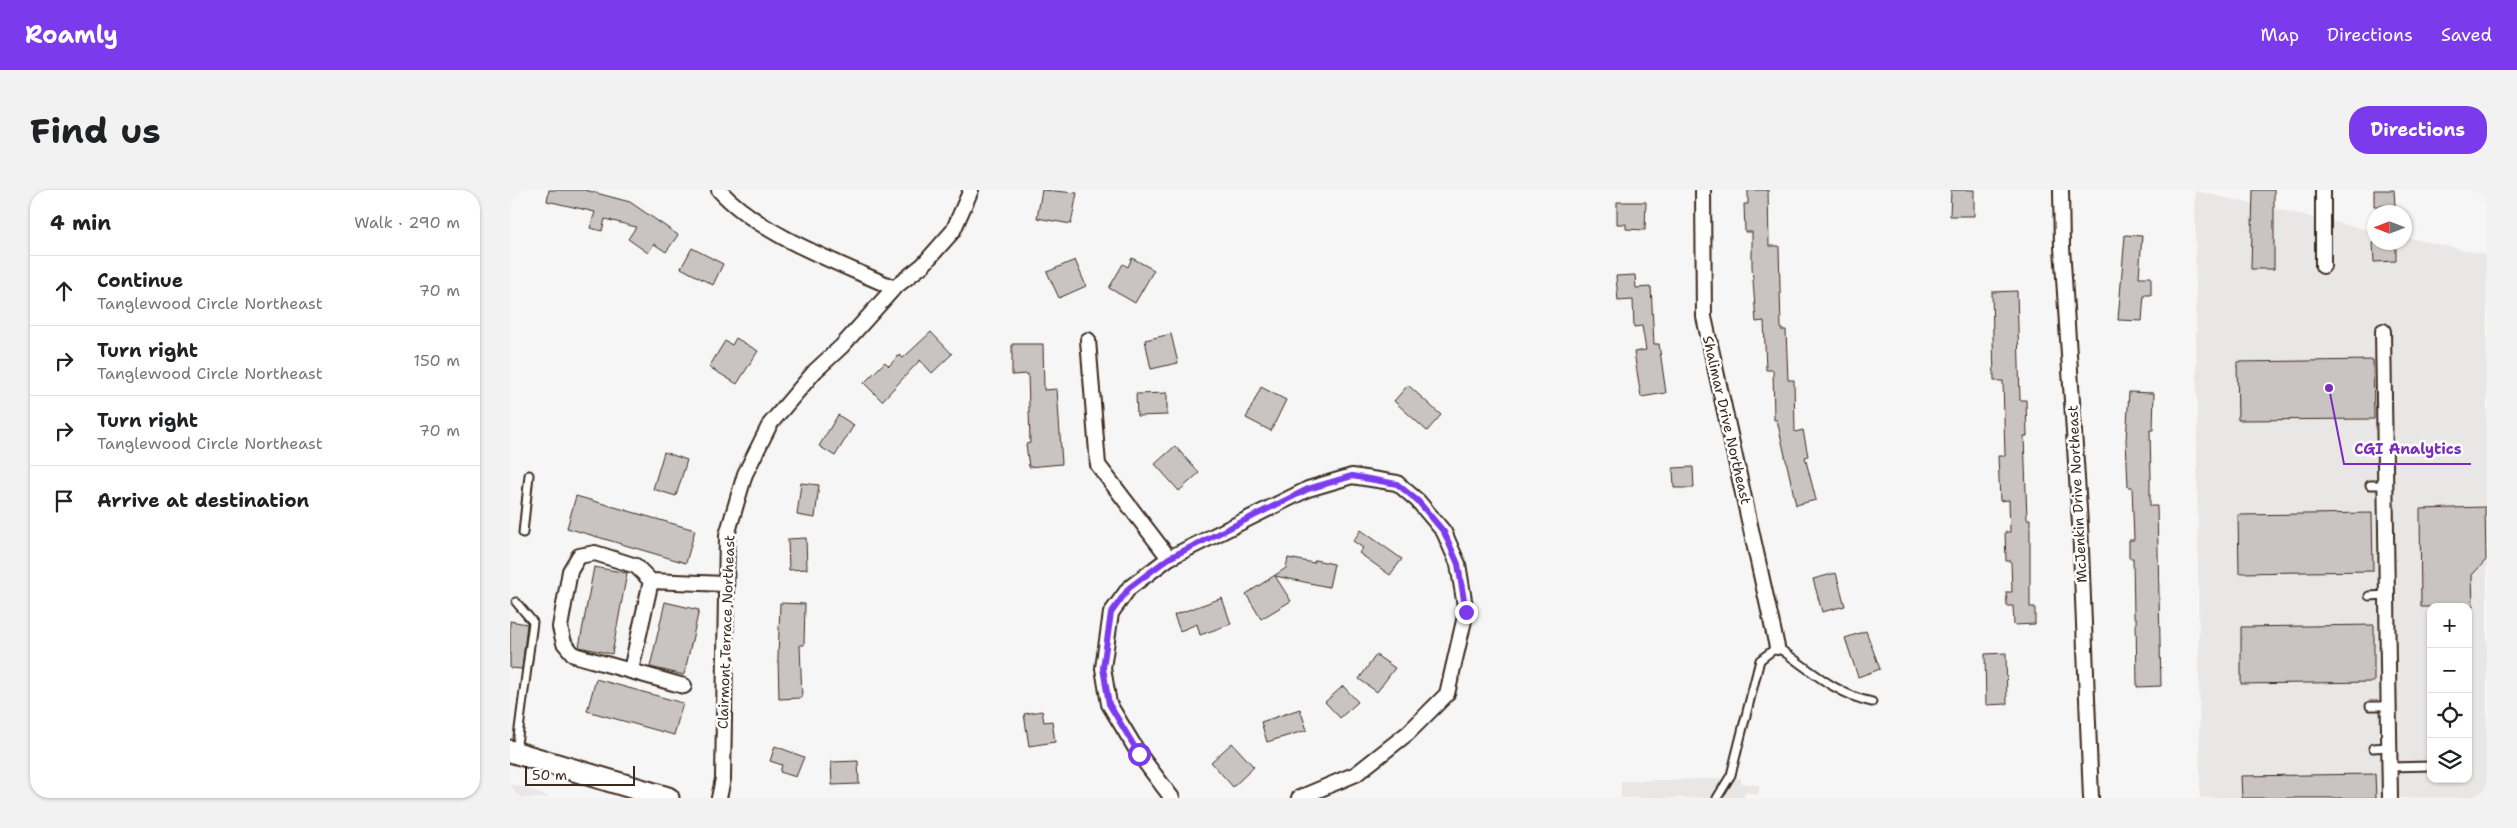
<!DOCTYPE html>
<html lang="en">
<head>
<meta charset="utf-8">
<style>
  :root { --surface:#fff; --page:#f2f2f2; --text:#202124; --muted:#757577; --line:#e0e0e0; --accent:#7c3aed }
  body { margin:0; font-family:"Shantell Sans",sans-serif; background:var(--page); color:var(--text) }
  .controls { position:absolute; right:15px; bottom:15px; display:grid; overflow:hidden; border-radius:10px; box-shadow:0 1px 4px #0004 }
  .controls button { width:45px; height:45px; display:grid; place-items:center; padding:0; border:0; border-bottom:1px solid var(--line); background:var(--surface); color:var(--text); font:25px sans-serif }
  .compass { position:absolute; left:1857px; top:15px; width:45px; height:45px; border-radius:50%; background:var(--surface); box-shadow:0 1px 4px #0004; rotate:270deg }
  .scale { position:absolute; left:15px; bottom:12px; width:110px; box-sizing:border-box; padding-left:5px; border:2px solid #3b2a1e; border-top:0; font-size:14px; line-height:18px; white-space:nowrap; color:#3b2a1e; -webkit-text-stroke:4px #fff; paint-order:stroke }
  .stop { position:absolute; width:15px; height:15px; margin:-11px; border:4px solid #7c3aed; border-radius:50%; background:#fff }
  .stop.end { background:#7c3aed; border-color:#fff; box-shadow:0 1px 5px #0008 }
  .list { margin:0; padding:0; list-style:none }
  h2 { display:flex; justify-content:space-between; align-items:center; height:65px; margin:0; padding:0 20px; font-size:21px }
  h2 small { font-size:16px; font-weight:400; color:var(--muted) }
  .list li { display:grid; grid-template-columns:32px 1fr auto; gap:15px; align-items:center; box-sizing:border-box; height:70px; padding:0 20px; border-top:1px solid var(--line) }
  .list b { display:block; font-size:19px; white-space:nowrap }
  .list p { margin:0; font-size:16px; white-space:nowrap; color:var(--muted) }
  .list em { font-size:16px; font-style:normal; color:var(--muted) }
  .icon { flex:none; width:28px; height:28px; fill:none; stroke:currentColor; stroke-width:2; stroke-linecap:round; stroke-linejoin:round }
  .map { position:relative; flex:none; width:1977px; height:608px; overflow:hidden; border-radius:20px }
  header { display:flex; align-items:center; gap:30px; box-sizing:border-box; height:70px; padding:0 25px; background:var(--accent); color:#fff }
  header strong { font-size:24px }
  nav { display:flex; gap:28px; margin-inline-start:auto; font-size:18px }
  .intro { display:flex; align-items:center; justify-content:space-between; box-sizing:border-box; height:120px; padding:0 30px }
  h1 { margin:0; font-size:35px }
  .button { padding:12px 22px; border-radius:20px; background:var(--accent); color:#fff; font-size:18px; font-weight:700 }
  main { display:flex; gap:30px; padding:0 30px }
  aside { flex:1; background:var(--surface); border-radius:20px; box-shadow:0 1px 4px #0004 }
  .map>svg:first-child { display:block }
  .built { fill:#e9e7e6; fill-rule:evenodd }
  .building { fill:#c9c3c1; stroke:#3b2a1e }
  .lines { fill:none; stroke-linecap:round; stroke-linejoin:round }
  .lane-casing { stroke:#3b2a1e; stroke-width:11 }
  .street-casing { stroke:#3b2a1e; stroke-width:18 }
  .primary-casing { stroke:#3b2a1e; stroke-width:25 }
  .lane { stroke:#fff; stroke-width:7 }
  .street { stroke:#fff; stroke-width:14 }
  .primary { stroke:#fff; stroke-width:21 }
  .route { stroke:#7c3aed; stroke-width:6 }
  .labels { text-anchor:middle; stroke-width:5; stroke-linejoin:round; paint-order:stroke }
  .street-label { font-size:14px; fill:#3b2a1e; stroke:#fff }
  .leader { fill:none; stroke:#7b2cbf; stroke-width:2 }
  .callout-dot { fill:#7b2cbf; stroke:#fff; stroke-width:2 }
  .callout-label { font-size:15px; text-anchor:middle; font-weight:bold; fill:#7b2cbf; stroke:#fff; stroke-width:5; stroke-linejoin:round; paint-order:stroke }
</style>
</head>
<body>
<header>
<strong>Roamly</strong>
<nav><a>Map</a><a>Directions</a><a>Saved</a></nav>
</header>
<div class="intro"><h1>Find us</h1><a class="button">Directions</a></div>
<main>
<aside>
<h2>4 min<small>Walk · 290 m</small></h2>
<ul class="list">
<li><svg class="icon" aria-label="ahead" viewBox="0 0 24 24"><path d="M12 20V5M6 11l6-6 6 6"/></svg><div><b>Continue</b><p>Tanglewood Circle Northeast</p></div><em>70 m</em></li>
<li><svg class="icon" aria-label="right" viewBox="0 0 24 24"><path d="M7 20v-9h11M14 6l5 5-5 5"/></svg><div><b>Turn right</b><p>Tanglewood Circle Northeast</p></div><em>150 m</em></li>
<li><svg class="icon" aria-label="right" viewBox="0 0 24 24"><path d="M7 20v-9h11M14 6l5 5-5 5"/></svg><div><b>Turn right</b><p>Tanglewood Circle Northeast</p></div><em>70 m</em></li>
<li><svg class="icon" aria-label="arrive" viewBox="0 0 24 24"><path d="M6 21V4h12l-3 4 3 4H6"/></svg><div><b>Arrive at destination</b></div></li>
</ul>
</aside>
<div class="map">
<svg width="1977" height="608" viewBox="0 0 1977 608">
  <rect width="100%" height="100%" fill="#f7f6f6"/>
  <filter id="ink" filterUnits="userSpaceOnUse"><feTurbulence type="fractalNoise" baseFrequency=".02" numOctaves="2"/><feDisplacementMap in="SourceGraphic" scale="10" xChannelSelector="R" yChannelSelector="G"/><feConvolveMatrix kernelMatrix="1 2 1 2 8 2 1 2 1" color-interpolation-filters="sRGB"/></filter>
  <g filter="url(#ink)">
    <!-- built -->
    <path class="built" d="M1685 1 1864 41V52H1894L1895 47 1977 65V608H1690ZM1921 417H1958V589H1921Z
      M1231 588V593L1250 595 1248 605 1235 602 1234 608H1111V591Z
      M0 594 11 596 41 608H0Z"/>
    <!-- building -->
    <path class="building" d="M39 0H75L120 12 168 45 156 62 144 54 138 63 118 49 126 37 95 29 92 41 80 38 85 22 37 11Z
      M532 0 567 3 561 34 527 28Z
      M1238 0H1258L1259 56H1269L1271 140H1276L1278 190H1284L1285 242 1293 240 1298 266 1295 267 1306 310 1286 315 1267 230H1264L1263 180H1256L1254 131 1246 132 1242 76V42H1235L1234 14H1238Z
      M1441 0H1464V26H1440Z
      M1743 0H1764V79H1741Z
      M1864 0H1884L1885 16H1864Z
      M1107 12H1136L1135 40 1116 39V34H1107Z
      M1615 45 1632 46 1629 87H1641V105H1634L1632 131 1608 130Z
      M1863 52H1886V71L1864 72Z
      M182 58 213 74 203 95 171 78Z
      M622 68 644 80 625 113 599 98 613 74 618 77Z
      M565 70 576 96 549 108 537 82Z
      M1125 85 1126 98 1141 97 1144 154H1149L1156 203 1131 207 1124 162 1136 160 1132 136 1124 137 1123 110 1108 111 1106 86Z
      M1507 101 1510 210H1516L1517 246H1514L1517 329H1520V417H1525V434L1504 435 1503 416H1497L1496 402H1502L1501 371H1496L1495 342H1500L1499 310 1490 311 1488 266H1495L1493 191H1484L1482 102Z
      M421 142 442 164 422 183 410 170 372 211 354 193 375 172 379 176 389 165 393 168Z
      M661 144 668 173 641 179 635 150Z
      M226 148 248 161 227 194 199 177 215 151 222 155Z
      M502 154H533L534 200 547 199 552 274 519 277 516 254 520 253 518 184 502 185Z
      M1863 170 1864 229 1728 230 1727 172Z
      M898 195 931 225 917 241 884 211Z
      M751 197 776 210 761 241 736 228Z
      M1619 202 1644 203 1643 240H1640L1641 289H1640V316H1647L1651 496 1627 497 1626 427H1624L1623 368H1619V350H1624L1622 297H1618L1616 250Z
      M657 203V225L627 226 626 204Z
      M328 225 344 235 325 266 309 256Z
      M665 256 689 283 669 301 645 274Z
      M154 262 177 270 166 306 143 299Z
      M1183 277 1184 298H1164L1163 278Z
      M291 293 309 295 305 328 287 325Z
      M66 306 185 340 176 373 57 338Z
      M1975 317 1976 370 1962 385 1963 417H1911L1910 319Z
      M1862 323 1863 381 1729 383 1728 325Z
      M851 340 892 369 880 385 849 363 853 358 843 351Z
      M296 348 297 379 279 380 278 349Z
      M778 368 804 373 805 370 824 374 819 397 765 386 781 411 751 429 736 404 776 378Z
      M84 377 117 383 102 464 69 457Z
      M1326 383 1335 416 1312 422 1303 389Z
      M712 408 721 434 690 445 687 434 670 441 664 425Z
      M155 412 189 420 174 485 140 477Z
      M270 413 295 414 294 455H290L292 508 269 509 268 467Z
      M0 431 17 434 12 479 0 478Z
      M1864 435V492L1731 494V437Z
      M1356 441 1370 479 1348 487 1335 448Z
      M1496 463 1497 514 1476 515 1475 464Z
      M866 465 885 478 867 502 849 489Z
      M86 489 173 513 164 545 77 521Z
      M833 496 848 512 830 528 815 512Z
      M790 519 797 540 757 552 751 532Z
      M532 521 534 532 542 531 545 552 519 556 514 524Z
      M722 553 744 577 723 597 701 572Z
      M265 556 294 567 286 587 270 582 272 575 260 571Z
      M348 571 349 594 322 595 321 572Z
      M1865 584 1866 608H1732L1731 586Z"/>
    <g class="lines">
      <defs>
        <path id="lane" d="M1860 295H1875
          M13 343 19 285
          M1859 406 1876 405
          M6 412 23 432 6 562
          M1860 516H1878
          M1863 558 1878 557
          M1880 577 1921 576
          M1207 608 1221 585 1250 470 1267 457C1297 477 1326 505 1362 512"/>
        <path id="street" d="M209 0C250 45 329 73 384 98
          M1193 0 1194 127 1267 457
          M1551 0 1552 57 1570 334 1581 608
          M1813 76V0
          M1873 141 1880 608
          M578 150 588 275 659 368
          M121 480 141 391
          M174 496 64 465 54 453 50 437 60 381 69 366 85 363 126 376 141 391 215 394
          M209 608 213 589 217 345 235 284 260 234 305 181 332 156 384 98 413 75 443 41 461 0
          M662 608 629 564 599 514 593 478 601 423 619 398 659 368 798 299 842 286 887 293 908 311 934 342 948 374 956 422 937 504 898 543 846 584 789 608"/>
        <path id="primary" d="M0 561 158 608"/>
      </defs>
      <!-- lane casing -->
      <use href="#lane" class="lane-casing"/>
      <!-- street casing -->
      <use href="#street" class="street-casing"/>
      <!-- primary casing -->
      <use href="#primary" class="primary-casing"/>
      <!-- lane -->
      <use href="#lane" class="lane"/>
      <!-- street -->
      <use href="#street" class="street"/>
      <!-- primary -->
      <use href="#primary" class="primary"/>
    </g>
  </g>
  <g class="lines" filter="url(#ink)">
    <!-- route -->
    <path class="route" d="M629 564 599 514 593 478 601 423 619 398 659 368 798 299 842 286 887 294 908 311 934 342 948 374 956 422"/>
  </g>
  <g class="labels">
    <!-- street labels -->
    <g class="street-label">
      <text transform="translate(1217 230) rotate(77)" y="5">Shalimar Drive Northeast</text>
      <text transform="translate(1567 304) rotate(-93)" y="5">McJenkin Drive Northeast</text>
      <text transform="translate(216 442) rotate(-88)" y="5">Clairmont Terrace Northeast</text>
    </g>
  </g>
  <!-- callouts -->
  <path class="leader" d="M1819 198L1834 274H1961"/>
  <circle class="callout-dot" cx="1819" cy="198" r="5"/>
  <g class="callout-label">
    <text x="1898" y="264">CGI Analytics</text>
  </g>
</svg>
<div class="controls">
<button>+</button>
<button>−</button>
<button><svg class="icon" aria-label="locate" viewBox="0 0 24 24"><circle cx="12" cy="12" r="6"/><path d="M12 2v4M12 18v4M2 12h4M18 12h4"/></svg></button>
<button><svg class="icon" aria-label="layers" viewBox="0 0 24 24"><path d="M12 4l9 5-9 5-9-5zM3 14l9 5 9-5"/></svg></button>
</div>
<svg class="compass" viewBox="-18 -18 36 36"><path d="M0-13l5 13h-10z" fill="#e53935"/><path d="M0 13l5-13h-10z" fill="#757577"/></svg>
<div class="scale">50 m</div>
<div class="stop" style="left:629px;top:564px"></div>
<div class="stop end" style="left:956px;top:422px"></div>
</div>
</main>
</body>
</html>
